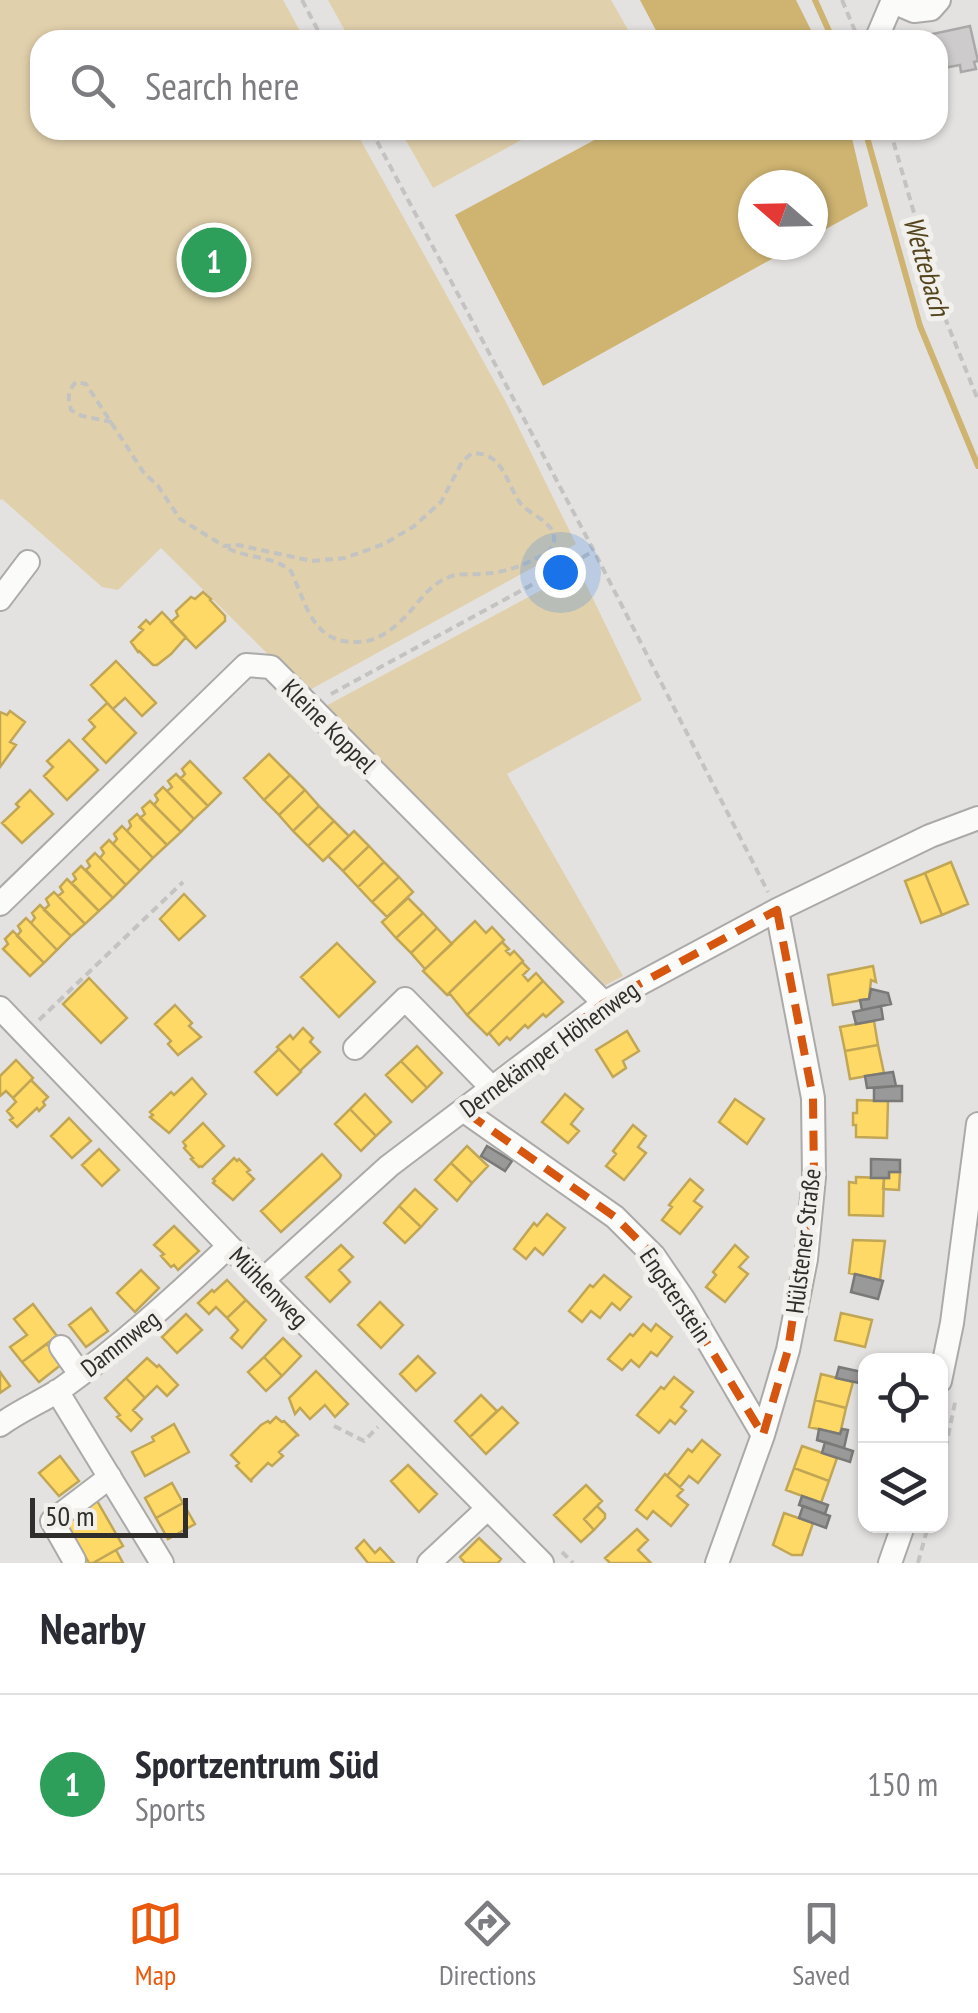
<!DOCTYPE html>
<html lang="en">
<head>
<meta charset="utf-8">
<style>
  :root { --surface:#fff; --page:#f7f7f7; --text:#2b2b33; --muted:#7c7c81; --line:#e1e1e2; --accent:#ea580c }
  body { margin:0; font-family:"PT Sans Narrow",sans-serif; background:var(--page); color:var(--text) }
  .controls { position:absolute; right:30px; bottom:30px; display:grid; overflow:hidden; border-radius:20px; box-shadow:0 2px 8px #0004 }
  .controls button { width:90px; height:90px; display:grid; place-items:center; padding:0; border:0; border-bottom:2px solid var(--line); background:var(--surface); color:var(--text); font:50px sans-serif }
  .compass { position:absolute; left:738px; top:170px; width:90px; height:90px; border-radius:50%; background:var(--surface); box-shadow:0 2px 8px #0004; rotate:290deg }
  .scale { position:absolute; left:30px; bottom:25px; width:158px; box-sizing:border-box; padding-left:10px; border:5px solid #2f2e2c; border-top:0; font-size:28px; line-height:35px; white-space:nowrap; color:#2f2e2c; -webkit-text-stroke:8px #f2f0ec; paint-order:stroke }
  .you { position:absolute; left:560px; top:572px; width:35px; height:35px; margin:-25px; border:8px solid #fff; border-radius:50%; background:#1a73e8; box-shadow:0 0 0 15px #1a73e833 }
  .badge { display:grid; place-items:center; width:65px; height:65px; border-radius:50%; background:var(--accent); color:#fff; font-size:32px; font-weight:700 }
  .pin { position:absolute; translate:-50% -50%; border:5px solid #fff; box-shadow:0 2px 10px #0006 }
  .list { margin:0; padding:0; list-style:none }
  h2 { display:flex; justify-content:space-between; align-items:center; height:130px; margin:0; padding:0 40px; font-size:42px }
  h2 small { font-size:32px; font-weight:400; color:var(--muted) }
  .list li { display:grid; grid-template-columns:65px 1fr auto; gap:30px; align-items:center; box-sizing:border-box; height:180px; padding:0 40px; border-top:2px solid var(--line) }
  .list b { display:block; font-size:38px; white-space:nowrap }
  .list p { margin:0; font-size:32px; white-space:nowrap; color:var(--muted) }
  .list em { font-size:32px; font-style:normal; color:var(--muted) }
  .icon { flex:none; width:55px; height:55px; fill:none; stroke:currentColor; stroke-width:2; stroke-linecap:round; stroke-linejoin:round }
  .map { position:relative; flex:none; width:978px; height:1563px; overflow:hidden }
  .search { position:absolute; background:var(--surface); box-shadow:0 2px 8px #0004; left:30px; right:30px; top:30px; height:110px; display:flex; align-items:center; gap:25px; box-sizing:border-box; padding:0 35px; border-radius:30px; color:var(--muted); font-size:38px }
  .sheet { height:310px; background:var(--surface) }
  nav { display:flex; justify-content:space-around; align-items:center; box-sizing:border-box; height:140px; border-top:2px solid var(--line); background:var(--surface); font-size:28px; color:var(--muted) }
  nav a { display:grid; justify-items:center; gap:5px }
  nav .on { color:var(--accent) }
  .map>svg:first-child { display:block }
  .green { fill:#e1d0ac }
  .water { fill:#ceb371 }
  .homes { fill:#ffd966; stroke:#c1a655; stroke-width:2.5 }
  .industry { fill:#999; stroke:#797978; stroke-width:2.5 }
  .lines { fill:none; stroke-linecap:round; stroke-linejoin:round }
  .stream { stroke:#ceb371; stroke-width:6 }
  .building { fill:#cdcbcb; stroke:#aaa8a8; stroke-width:2.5 }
  .minor-casing { stroke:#abaaa8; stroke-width:26 }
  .path { stroke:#c3c3c1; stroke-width:4; stroke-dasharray:8 5; stroke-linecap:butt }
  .minor { stroke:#fbfbfa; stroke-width:22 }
  .marked { fill:none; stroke:#d6550f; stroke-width:8; stroke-dasharray:20 12; stroke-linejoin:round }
  .labels { text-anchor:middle; stroke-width:10; stroke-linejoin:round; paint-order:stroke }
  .street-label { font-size:25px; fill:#2f2e2c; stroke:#f2f0ec }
  .water-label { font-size:28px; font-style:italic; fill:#55451e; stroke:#f2f0ec }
</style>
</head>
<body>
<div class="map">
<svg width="978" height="1563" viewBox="0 0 978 1563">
  <rect width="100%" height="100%" fill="#e4e2e0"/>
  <!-- green -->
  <path class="green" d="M0 0H283L305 40H40V130H355L507 404 576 544 306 692 161 548 118 590 102 587 2 499 0 500Z
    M328 0H611L634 40H350Z
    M400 130H540L433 188Z
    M579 570 642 700 507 774 623 976 600 988 322 708Z"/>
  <!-- water -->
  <path class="water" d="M640 0H796L816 40H661Z
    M613 130H850L868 206 813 236V185H753V245H797L543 386 455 215Z"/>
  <!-- homes -->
  <path class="homes" d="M203 592 211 599 210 600 225 616V621L196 648 171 622 178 616 176 611 191 597 195 599Z
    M162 612 186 637 171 654 157 665H153L139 651 138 652 131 642 143 630 139 627 146 620 150 624Z
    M116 661 156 703 142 716 125 698 113 709 91 685Z
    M107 703 136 733 106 763 83 739 95 727 89 720Z
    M10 711 25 722 10 742 16 745 0 767V712L7 715Z
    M69 740 98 770 67 800 44 776 53 767 47 761Z
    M269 754 290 775 264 800 244 778Z
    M190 761 221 793 208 806 181 778 185 774 182 769Z
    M176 774 208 806 194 819 167 791 172 787 168 781Z
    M290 775 305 790 279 815 264 800Z
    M163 787 194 819 181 832 154 805 158 800 155 795Z
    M30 790 53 814 22 843 2 823 19 807 16 804Z
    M305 790 319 806 293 831 279 815Z
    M150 801 181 832 167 845 140 818 145 814 142 808Z
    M319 806 334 821 308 846 293 831Z
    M137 814 167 845 153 858 127 831 131 826 129 821Z
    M334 821 349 836 323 861 308 846Z
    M122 826 153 858 140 871 113 844 117 839 114 834Z
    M354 831 369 846 343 871 328 856Z
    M109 840 140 871 126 885 100 858 104 853 101 848Z
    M369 846 384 862 358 887 343 871Z
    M95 853 126 885 113 898 86 870 90 866 87 861Z
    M384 862 399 877 372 902 358 887Z
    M951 862 968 904 942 915 925 873Z
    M81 866 113 898 99 911 72 883 76 879 73 874Z
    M925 873 942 915 921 923 905 881Z
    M399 877 413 892 387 917 372 902Z
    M67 879 99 911 85 924 58 896 63 892 60 887Z
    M54 892 85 924 71 936 44 910 49 905 46 899Z
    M184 894 205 916 179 940 160 919Z
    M408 898 423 913 396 938 382 922Z
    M40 905 71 936 57 950 31 923 35 918 32 913Z
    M423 913 437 928 411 953 396 938Z
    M26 918 57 950 44 963 17 936 21 931 18 926Z
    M475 921 486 933 492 927 504 940 447 995 423 971Z
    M437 928 452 944 425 969 411 953Z
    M13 931 44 963 30 976 3 949 8 944 5 939Z
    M502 942 509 949 506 951 510 955 514 951 523 961 467 1015 450 994 447 995Z
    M337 943 375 982 339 1017 301 977Z
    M522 962 529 969 523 975 528 981 536 973 543 981 487 1035 467 1015Z
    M873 966 876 982 871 980 869 999 833 1005 828 975Z
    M89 978 127 1018 101 1043 63 1004Z
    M543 981 563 1002 546 1017 543 1014 528 1028 525 1025 510 1040 507 1037 499 1045 489 1033Z
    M175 1005 192 1023 189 1026 201 1037 178 1055 168 1044 171 1041 155 1024Z
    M874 1021 878 1045 845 1051 840 1027Z
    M303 1028 313 1038 310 1042 320 1052 300 1071 277 1047 290 1035 293 1039Z
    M627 1031 639 1051 623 1061 626 1068 613 1077 596 1050Z
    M878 1045 884 1073 850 1079 845 1051Z
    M417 1046 442 1073 427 1088 401 1061Z
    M279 1049 301 1072 277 1095 255 1072Z
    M16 1060 33 1078 13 1098 6 1091 0 1096V1076Z
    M401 1061 427 1088 412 1102 386 1075Z
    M192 1078 206 1094 169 1133 150 1117 153 1115 150 1112 171 1092 174 1095Z
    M31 1080 48 1097 43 1102 45 1105 39 1111 37 1108 17 1127 10 1120 13 1118 7 1111 16 1102 13 1098Z
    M365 1094 391 1122 376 1136 350 1109Z
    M565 1094 583 1109 571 1124 579 1131 568 1143 542 1122Z
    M735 1099 764 1119 747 1144 719 1122Z
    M857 1100 888 1101 887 1138 856 1137V1125H853V1113H857Z
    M350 1109 376 1136 361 1151 335 1124Z
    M69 1118 91 1141 72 1158 51 1136Z
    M203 1123 224 1146 202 1167 200 1166 199 1167 191 1159 193 1158 184 1148 186 1146 183 1142Z
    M633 1125 646 1136 638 1147 646 1153 624 1180 606 1166 616 1154 613 1151Z
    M467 1146 488 1166 472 1183 451 1163Z
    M99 1149 119 1170 102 1186 82 1165Z
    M322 1154 341 1175 340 1178 281 1232 261 1211Z
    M234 1158 237 1161 239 1159 250 1170 247 1172 254 1179 233 1200 213 1183 215 1181 213 1179Z
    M451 1163 472 1183 457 1201 435 1180Z
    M889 1172H900L899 1190 883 1189 884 1178H889Z
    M856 1177 884 1178 883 1216 849 1215V1182L856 1183Z
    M690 1179 703 1190 694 1201 702 1207 680 1234 662 1220 672 1207 669 1205Z
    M415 1189 437 1209 421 1227 399 1206Z
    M399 1206 421 1227 405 1243 384 1223Z
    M547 1214 565 1228 543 1255 535 1248 526 1259 514 1249 534 1223 537 1226Z
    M174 1226 199 1251 178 1270 174 1265 171 1267 161 1256 164 1254 154 1245Z
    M853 1240 885 1241 880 1280 849 1273Z
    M341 1245 353 1257 339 1270 350 1282 330 1302 306 1277Z
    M735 1245 748 1257 739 1267 748 1274 725 1302 706 1287 716 1275 713 1272Z
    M141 1270 159 1288 135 1312 117 1293Z
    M604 1275 631 1297 620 1310 612 1303 600 1318 591 1311 582 1322 569 1311 590 1285 593 1287Z
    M227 1280 246 1300 227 1318 216 1307 209 1314 198 1303 212 1290 214 1292Z
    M246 1300 266 1320 242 1348 231 1338 238 1330 227 1318Z
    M380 1302 403 1325 381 1348 358 1325Z
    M33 1304 57 1336 22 1362 10 1347 27 1335 14 1319Z
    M91 1308 108 1331 86 1347 69 1325Z
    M841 1313 872 1320 865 1347 835 1340Z
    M186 1314 202 1330 177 1353 162 1337Z
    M643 1324 651 1331 656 1324 672 1337 657 1356 651 1352 639 1367 631 1360 622 1370 608 1359 630 1334 633 1336Z
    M283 1338 301 1356 282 1376 264 1357Z
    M47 1344 62 1364 39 1382 22 1362Z
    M418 1356 435 1373 416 1391 400 1374Z
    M264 1357 282 1376 266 1391 248 1372Z
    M147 1358 157 1367 159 1365 178 1385 167 1396 157 1386 145 1398 126 1378Z
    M316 1371 348 1404 335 1417 325 1405 310 1419 300 1408 295 1414 289 1398Z
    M0 1372 10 1386 0 1393Z
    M821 1374 853 1382 846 1408 815 1400Z
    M674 1377 693 1392 681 1407 686 1411 675 1424 670 1420 659 1433 637 1415 661 1387 664 1389Z
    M126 1378 145 1398 133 1410 142 1419 131 1431 117 1417 120 1415 105 1398Z
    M481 1395 497 1411 470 1437 455 1421Z
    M815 1400 846 1408 840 1434 809 1427Z
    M502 1407 518 1423 486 1454 470 1437Z
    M276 1417 282 1422 284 1421 299 1436 297 1435 279 1452 283 1456 272 1466 268 1463 251 1480 252 1482 236 1466 239 1463 231 1455 261 1425 268 1421 270 1423Z
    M174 1424 189 1452 145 1476 132 1452 154 1441 152 1437Z
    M702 1440 720 1455 698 1483 689 1476 680 1487 667 1476 688 1449 692 1452Z
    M802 1446 837 1458 829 1481 794 1468Z
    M60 1456 79 1481 59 1496 39 1473Z
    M408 1465 437 1494 419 1512 391 1481Z
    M794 1468 829 1481 821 1503 786 1490Z
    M665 1474 683 1490 677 1496 688 1505 671 1526 653 1511 647 1519 636 1510Z
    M172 1483 183 1503 156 1518 145 1498Z
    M586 1485 602 1501 584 1519 594 1530 581 1542 554 1515Z
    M96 1499 123 1546 93 1563H89L64 1519Z
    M183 1503 195 1524 168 1539 156 1518Z
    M597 1506 605 1514V1518L594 1530 584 1519Z
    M784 1513 813 1523 802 1555H792L773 1545Z
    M637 1529 648 1540 638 1550 651 1563H610L605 1558Z
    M479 1538 501 1559 498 1563H465L460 1557Z
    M364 1540 375 1553 380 1548 394 1563H368L356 1548Z
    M116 1550 123 1563H93Z"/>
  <!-- industry -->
  <path class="industry" d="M871 989 888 993 891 1004 862 1010 860 1000 869 999Z
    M881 1006 883 1019 856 1024 853 1012Z
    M893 1072 896 1086 867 1088 865 1076Z
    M896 1086H902V1101H874V1088Z
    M487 1146 512 1161 505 1171 481 1156Z
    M871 1159 900 1160V1172H889V1178H871Z
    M855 1274 883 1281 878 1299 851 1292Z
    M839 1367 866 1373 864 1384 836 1378Z
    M819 1429 840 1434 842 1429 848 1430 844 1448 817 1440Z
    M825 1442 853 1451 850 1462 822 1453Z
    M802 1496 828 1505 825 1514 799 1505Z
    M803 1506 830 1516 826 1528 799 1518Z"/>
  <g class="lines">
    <!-- stream -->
    <path class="stream" d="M815 0 833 40
      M865 130 920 326 978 466"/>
  </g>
  <!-- building -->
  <path class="building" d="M970 26 978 61 974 62 976 69 961 72 960 65 938 69V40H929L928 35Z"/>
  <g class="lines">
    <defs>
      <path id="minor" d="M893 2 914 11 931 9 939 0
        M876 40 893 0
        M0 599 28 562
        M0 904 246 665 271 667 604 1003
        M0 1008 229 1246 542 1563
        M355 1048 405 999 492 1088
        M463 1110 615 1217 654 1256 684 1300 763 1435
        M263 1280 389 1166 604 1003 777 910 930 836 978 818
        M61 1347 80 1374
        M940 1381 952 1323 978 1124
        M57 1391 162 1563
        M0 1425C19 1411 41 1402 61 1389 121 1346 175 1297 229 1246
        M74 1560 52 1521 110 1477
        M429 1563 487 1509
        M717 1563 763 1435 788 1350 806 1259 814 1177 813 1098 777 910
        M890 1563 903 1526"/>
    </defs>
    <!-- minor casing -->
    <use href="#minor" class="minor-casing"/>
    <!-- path -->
    <path class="path" d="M302 0 323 40
      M842 0 855 31
      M371 130 594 551 768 892
      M890 130 943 313 978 400
      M112 422 82 416 71 410C68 398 67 391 76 382L86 384 144 473 158 486 180 519 224 546 238 545 312 561 345 558 384 544 413 527 441 502 462 462 472 453C505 453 505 483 521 504 532 517 566 526 550 550 547 553 541 556 537 558 518 568 501 573 479 574 469 575 458 573 449 577 428 585 419 603 404 618 392 630 376 642 358 642 313 644 307 606 291 571 273 555 244 559 224 546
      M331 694 594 551
      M39 1020 183 882
      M334 1426 364 1441 378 1427
      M940 1474 956 1398
      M562 1552 573 1563
      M918 1563 928 1526"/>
    <!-- minor -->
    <use href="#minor" class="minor"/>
  </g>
  <!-- marked area -->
  <path class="marked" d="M777 910 813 1098 814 1177 788 1350 763 1435 654 1256 615 1217 463 1110 604 1003Z"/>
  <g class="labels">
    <!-- street labels -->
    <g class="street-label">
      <text transform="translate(329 726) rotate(45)" y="9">Kleine Koppel</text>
      <text transform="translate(549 1049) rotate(-36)" y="9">Dernekämper Höhenweg</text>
      <text transform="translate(803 1241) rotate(-83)" y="9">Hülstener Straße</text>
      <text transform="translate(269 1287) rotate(46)" y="9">Mühlenweg</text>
      <text transform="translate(676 1295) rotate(56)" y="9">Engsterstein</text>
      <text transform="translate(120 1343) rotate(-38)" y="9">Dammweg</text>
    </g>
    <!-- water labels -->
    <g class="water-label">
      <text transform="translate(927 266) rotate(74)" y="10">Wettebach</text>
    </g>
  </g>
</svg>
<div class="controls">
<button><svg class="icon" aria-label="locate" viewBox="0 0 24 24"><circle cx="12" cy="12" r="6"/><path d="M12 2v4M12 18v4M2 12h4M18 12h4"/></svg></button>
<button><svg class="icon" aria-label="layers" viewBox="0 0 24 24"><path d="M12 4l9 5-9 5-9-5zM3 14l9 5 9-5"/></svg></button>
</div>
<svg class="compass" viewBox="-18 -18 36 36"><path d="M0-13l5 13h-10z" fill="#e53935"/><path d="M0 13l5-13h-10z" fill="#7c7c81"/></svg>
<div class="scale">50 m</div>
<div class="you"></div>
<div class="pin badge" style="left:214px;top:260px;background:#2e9e5b">1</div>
<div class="search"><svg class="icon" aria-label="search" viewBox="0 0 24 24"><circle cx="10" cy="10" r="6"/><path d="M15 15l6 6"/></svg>Search here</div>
</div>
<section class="sheet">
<h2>Nearby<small></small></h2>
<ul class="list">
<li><span class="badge" style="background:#2e9e5b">1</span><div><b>Sportzentrum Süd</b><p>Sports</p></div><em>150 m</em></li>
</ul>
</section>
<nav>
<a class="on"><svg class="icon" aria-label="map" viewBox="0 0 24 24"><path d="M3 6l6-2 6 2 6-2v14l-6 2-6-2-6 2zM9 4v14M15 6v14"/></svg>Map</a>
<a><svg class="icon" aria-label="directions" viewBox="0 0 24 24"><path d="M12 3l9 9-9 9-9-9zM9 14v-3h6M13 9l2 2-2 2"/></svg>Directions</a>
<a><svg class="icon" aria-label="saved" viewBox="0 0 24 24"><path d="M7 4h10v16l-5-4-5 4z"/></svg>Saved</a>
</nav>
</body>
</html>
